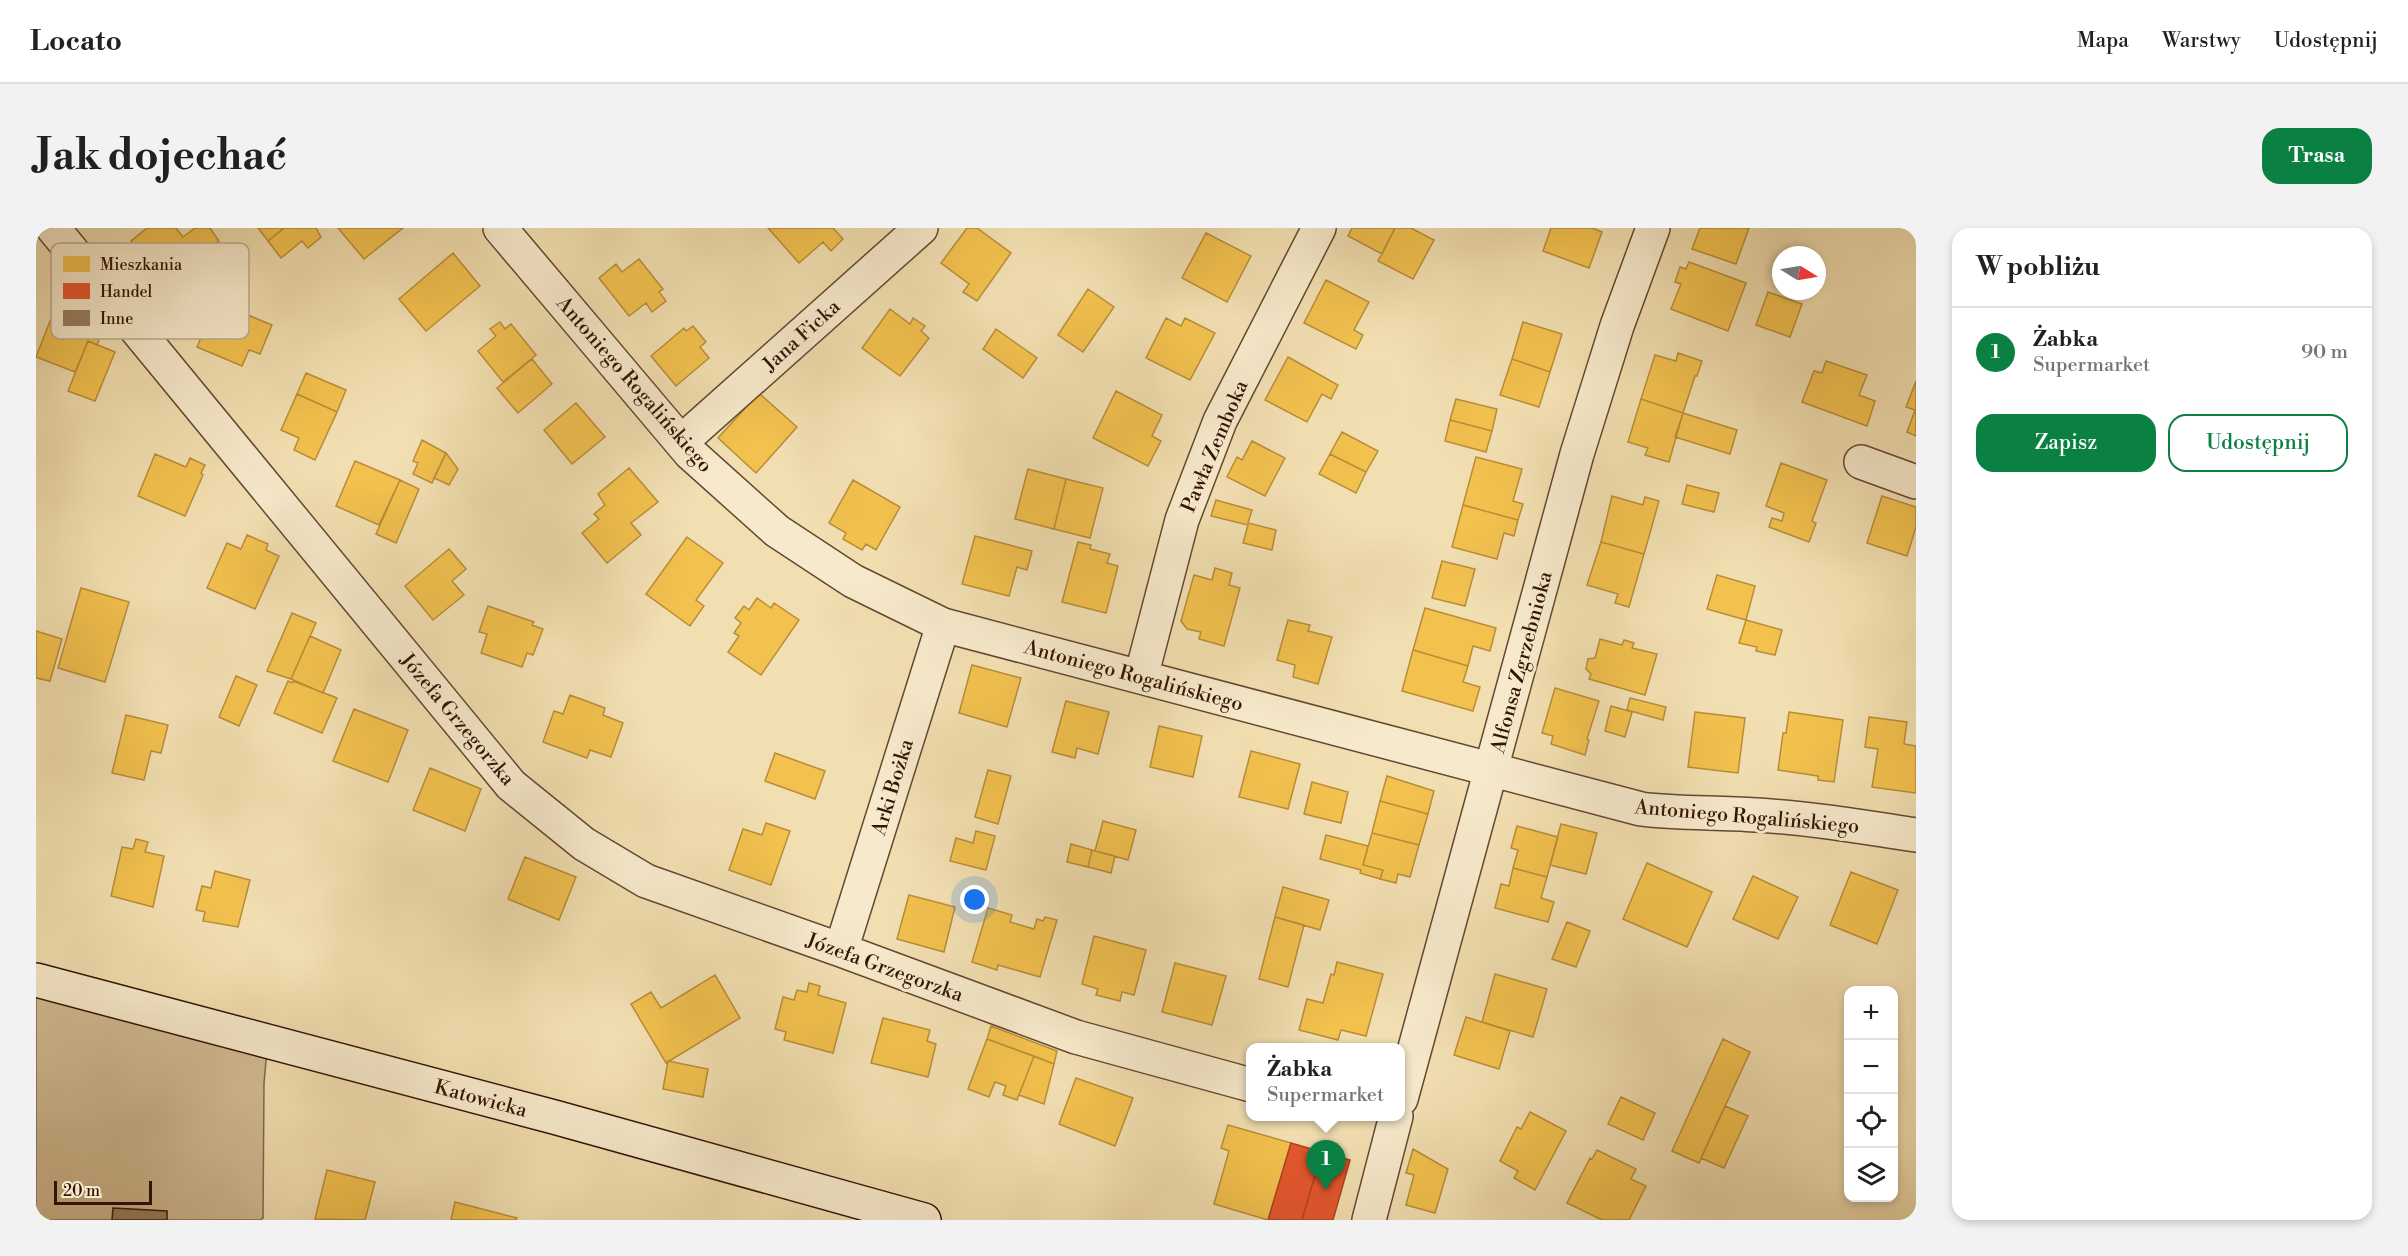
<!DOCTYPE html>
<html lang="pl">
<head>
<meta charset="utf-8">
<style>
  :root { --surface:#fff; --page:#f2f2f2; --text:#202124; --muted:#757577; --line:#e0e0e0; --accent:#0b8043 }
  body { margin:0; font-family:"Libre Bodoni",serif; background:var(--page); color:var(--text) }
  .controls { position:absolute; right:18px; bottom:18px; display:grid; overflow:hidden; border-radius:12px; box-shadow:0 3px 9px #0003 }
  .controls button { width:54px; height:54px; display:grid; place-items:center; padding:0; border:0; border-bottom:2px solid var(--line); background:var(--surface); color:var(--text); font:30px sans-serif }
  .compass { position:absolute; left:1736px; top:18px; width:54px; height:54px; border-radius:50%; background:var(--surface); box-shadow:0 3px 9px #0003; rotate:101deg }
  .scale { position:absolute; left:18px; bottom:15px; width:98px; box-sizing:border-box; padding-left:6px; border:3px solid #341406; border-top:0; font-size:16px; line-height:21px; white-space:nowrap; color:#341406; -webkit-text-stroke:4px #f7eacc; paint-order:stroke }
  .you { position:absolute; left:939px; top:672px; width:21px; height:21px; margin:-15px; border:4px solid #fff; border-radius:50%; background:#1a73e8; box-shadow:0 0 0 9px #1a73e833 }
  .badge { display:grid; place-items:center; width:39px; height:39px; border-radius:50%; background:var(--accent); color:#fff; font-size:20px; font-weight:700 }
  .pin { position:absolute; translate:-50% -50px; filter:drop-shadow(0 2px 3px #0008) }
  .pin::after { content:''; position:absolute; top:32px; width:21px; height:18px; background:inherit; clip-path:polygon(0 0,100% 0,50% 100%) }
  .popup { position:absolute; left:1210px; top:815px; width:159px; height:78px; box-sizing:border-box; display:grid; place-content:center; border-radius:12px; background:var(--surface); filter:drop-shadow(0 2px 4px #0005); font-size:20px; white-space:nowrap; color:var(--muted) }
  .popup b { font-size:22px; color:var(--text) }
  .popup::after { content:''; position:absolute; left:50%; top:100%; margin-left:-12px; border:12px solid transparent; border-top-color:var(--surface) }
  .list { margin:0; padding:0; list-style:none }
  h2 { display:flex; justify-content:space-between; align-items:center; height:78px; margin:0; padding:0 24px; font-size:26px }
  h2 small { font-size:20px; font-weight:400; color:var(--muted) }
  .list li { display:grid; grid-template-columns:39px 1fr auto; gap:18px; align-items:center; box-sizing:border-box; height:90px; padding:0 24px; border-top:2px solid var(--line) }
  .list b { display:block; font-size:22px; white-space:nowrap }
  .list p { margin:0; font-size:20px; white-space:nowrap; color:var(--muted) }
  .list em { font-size:20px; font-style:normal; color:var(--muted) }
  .actions { display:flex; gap:12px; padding:18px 24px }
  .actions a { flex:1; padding:14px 0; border:2px solid var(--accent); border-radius:18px; text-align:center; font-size:21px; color:var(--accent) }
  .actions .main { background:var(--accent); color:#fff }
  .icon { flex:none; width:33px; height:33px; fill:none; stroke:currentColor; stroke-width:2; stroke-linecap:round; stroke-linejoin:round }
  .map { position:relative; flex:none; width:1880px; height:992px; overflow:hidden; border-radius:18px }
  header { display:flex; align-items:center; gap:36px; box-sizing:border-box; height:84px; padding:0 30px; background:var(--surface); border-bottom:2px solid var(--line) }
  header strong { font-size:28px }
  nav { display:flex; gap:33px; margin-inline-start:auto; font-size:21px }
  .intro { display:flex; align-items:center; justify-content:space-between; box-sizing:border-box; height:144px; padding:0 36px }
  h1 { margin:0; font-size:42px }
  .button { padding:15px 27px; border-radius:18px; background:var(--accent); color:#fff; font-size:21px; font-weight:700 }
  main { display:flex; gap:36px; padding:0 36px }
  aside { flex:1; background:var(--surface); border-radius:18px; box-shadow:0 3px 9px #0003 }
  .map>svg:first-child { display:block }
  .green { fill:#d2bc94; stroke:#83684d; stroke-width:1.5 }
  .homes { fill:#f2c14e; stroke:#b98d38; stroke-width:1.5 }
  .shops { fill:#e4572e; stroke:#af4322; stroke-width:1.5 }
  .building { fill:#977e5f; stroke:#341406; stroke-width:1.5 }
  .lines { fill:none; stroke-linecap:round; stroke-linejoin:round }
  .street-casing { stroke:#644731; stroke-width:36 }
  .secondary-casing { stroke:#341406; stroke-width:36 }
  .street { stroke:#f7eacc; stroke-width:33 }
  .secondary { stroke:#f7eacc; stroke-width:33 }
  .labels { text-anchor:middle; stroke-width:6; stroke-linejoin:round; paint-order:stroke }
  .street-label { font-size:20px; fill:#341406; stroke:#f7eacc }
  .key { fill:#f7eacc; stroke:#bcaa91; stroke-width:1.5 }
  .key-label { font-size:16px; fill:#341406 }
</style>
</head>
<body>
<header>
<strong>Locato</strong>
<nav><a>Mapa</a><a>Warstwy</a><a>Udostępnij</a></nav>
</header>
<div class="intro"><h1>Jak dojechać</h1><a class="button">Trasa</a></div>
<main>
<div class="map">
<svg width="1880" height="992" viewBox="0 0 1880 992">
  <rect width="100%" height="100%" fill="#f2dfb1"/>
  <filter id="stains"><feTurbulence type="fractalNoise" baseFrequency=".00333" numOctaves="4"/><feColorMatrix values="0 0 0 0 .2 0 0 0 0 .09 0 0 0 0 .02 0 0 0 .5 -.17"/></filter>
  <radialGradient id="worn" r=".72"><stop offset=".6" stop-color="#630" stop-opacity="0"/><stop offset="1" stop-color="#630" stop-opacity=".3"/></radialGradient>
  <!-- green -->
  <path class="green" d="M0 764 231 822 228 855 227 990 224 992H0Z"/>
  <!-- homes -->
  <path class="homes" d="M111 0H140L147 9 159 0H174L183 13 124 59 108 39 112 36 95 13Z
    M222 0H248L232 13Z
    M248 0H280L285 9 272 20 266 13 245 30 232 13Z
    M302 0H367L328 31Z
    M732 0H797L807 11 795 23 787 14 763 35Z
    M931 0H941L975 25 941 73 927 64 933 56 905 35Z
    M1316 0H1359L1346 26 1312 8Z
    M1359 0H1375L1398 12 1377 51 1342 33Z
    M1515 0H1556L1566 4 1553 40 1507 23Z
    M1664 0H1713L1700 36 1656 21Z
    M1170 5 1215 28 1191 74 1146 50Z
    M417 25 444 58 390 103 363 71Z
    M603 31 627 61 623 64 630 73 616 84 610 75 593 88 563 50 580 36 586 44Z
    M1653 34 1710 55 1692 103 1635 81 1645 56 1639 54 1644 39 1650 41Z
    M1290 52 1333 74 1318 102 1327 107 1320 121 1268 95Z
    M1052 61 1078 79 1047 124 1022 107Z
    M1732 64 1766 76 1754 109 1720 97Z
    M180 74 236 97 224 126 213 122 206 138 161 119Z
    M854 81 874 96 877 90 889 98 885 103 893 110 864 148 826 120Z
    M16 88 65 107 61 117 52 113 39 144 0 129Z
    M1130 90 1145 98 1149 90 1179 105 1154 152 1110 130Z
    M464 94 469 101 475 96 500 127 467 154 442 123 460 108 454 101Z
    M1487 94 1526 106 1514 144 1476 131Z
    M657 98 670 114 664 119 673 130 640 158 615 128 648 100 650 103Z
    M960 101 1001 130 987 150 947 121Z
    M52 113 79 124 59 173 32 163Z
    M1642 125 1666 133 1661 148H1659L1647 185 1605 171 1619 127 1640 133Z
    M1252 129 1302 157 1295 171 1286 166 1271 194 1229 172Z
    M496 131 516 156 482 185 461 160Z
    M1476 131 1514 144 1503 179 1464 167Z
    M1790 133 1831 147 1823 167 1839 173 1831 198 1766 174 1778 143 1786 145Z
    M270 145 310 162 301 184 261 166Z
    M1880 153V208L1871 204 1879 182 1870 179Z
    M1080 163 1126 187 1116 208 1125 213 1112 238 1057 210Z
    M723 165 761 199 720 245 682 210Z
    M261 166 301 184 279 232 258 222 263 210 245 202Z
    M1420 171 1461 181 1456 203 1414 192Z
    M1605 171 1647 185 1633 234 1609 227 1612 220 1592 214Z
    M540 175 569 209 536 236 508 202Z
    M1647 185 1701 202 1694 226 1639 209Z
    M1414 192 1456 203 1450 224 1409 213Z
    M1306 204 1342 223 1330 244 1294 226Z
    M386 212 410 225 396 255 377 246 382 235 377 233Z
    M1216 213 1249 230 1229 268 1191 249 1201 229 1206 232Z
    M410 225 422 241 413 257 398 250Z
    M119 226 150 239 154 230 169 237 165 245 167 247 149 288 102 268Z
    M1294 226 1330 244 1320 265 1283 246Z
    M1440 229 1486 241 1477 273 1487 276 1482 292 1427 277Z
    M319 233 364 252 343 297 300 278Z
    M1745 235 1791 252 1776 293 1780 295 1773 314 1733 299 1736 290 1746 293 1748 285 1730 278Z
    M593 240 622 274 595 295 605 307 571 335 546 305 563 291 558 286 569 277 562 266Z
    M992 241 1030 251 1018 301 979 291Z
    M1030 251 1067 260 1054 310 1018 301Z
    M364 252 383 261 360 315 340 306Z
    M817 252 864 279 840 322 830 316 826 322 807 311 810 305 793 295Z
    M1651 257 1683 265 1678 284 1646 276Z
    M1576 268 1607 277 1609 269 1623 273 1608 326 1565 314Z
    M1846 268 1880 279V299L1871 328 1831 315Z
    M1180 272 1216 282 1212 295 1240 302 1236 322 1207 315 1212 297 1175 288Z
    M1427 277 1482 292 1478 308 1468 305 1461 331 1416 319Z
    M211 307 232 316 230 322 243 328 219 381 171 360 191 315 205 321Z
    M939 308 996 323 991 342 981 339 973 368 926 356Z
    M651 309 687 335 660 372 668 378 654 398 610 366Z
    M1042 314 1055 317 1054 321 1074 326 1071 335 1082 338 1070 385 1026 374Z
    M1565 314 1608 326 1593 379 1579 375 1582 366 1551 357Z
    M413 321 430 341 416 353 428 367 397 392 369 358Z
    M1406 333 1439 341 1429 378 1396 370Z
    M1179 340 1196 345 1193 357 1204 360 1188 418 1163 411 1165 404 1151 401 1145 393 1158 347 1176 352Z
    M1681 347 1719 358 1710 392 1671 381Z
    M45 360 93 374 69 454 22 440Z
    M721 370 735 380 738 375 763 392 725 447 692 424 703 408 698 405 705 395 699 390 708 378 713 382Z
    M452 378 498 394 496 397 507 401 497 427 491 425 486 439 445 425 451 406 443 404Z
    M1389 380 1460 400 1454 423 1437 418 1432 438 1377 422Z
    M256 385 280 395 255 451 231 443Z
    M1252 392 1274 397 1272 403 1296 409 1282 456 1257 449 1259 437 1241 432Z
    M1710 392 1746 402 1739 427 1720 423 1721 419 1703 415Z
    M0 403 26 411 14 453 0 450Z
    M274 408 305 422 287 465 255 451Z
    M1564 411 1586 417 1588 412 1598 415 1596 420 1621 426 1609 467 1553 451 1555 446 1550 441 1552 431 1559 430Z
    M1377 422 1432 438 1427 454 1444 459 1437 483 1366 463Z
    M936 437 985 450 971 499 923 485Z
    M200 448 221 457 203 498 183 489Z
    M252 453 256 455 257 453 301 470 286 505 238 485Z
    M1519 460 1563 473 1551 511 1553 512 1549 527 1515 516 1517 508 1506 505Z
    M534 467 569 480 567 487 587 495 575 529 554 522 551 530 507 514 518 483 527 486Z
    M1594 470 1630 479 1627 492 1591 482Z
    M1030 473 1073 484 1062 526 1041 520 1039 530 1016 524Z
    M1575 478 1596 484 1589 509 1569 503Z
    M318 481 372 502 352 554 297 533Z
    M1659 484 1709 490 1702 545 1652 539Z
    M1753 484 1807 492 1798 554 1782 552V548L1742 542 1747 505H1750Z
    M90 487 132 497 125 525 115 523 108 552 76 545Z
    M1833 489 1871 494 1868 516 1880 518V565L1836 559 1842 521 1829 519Z
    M1123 498 1166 508 1157 549 1114 539Z
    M1215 523 1264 536 1252 581 1203 569Z
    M739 525 789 543 779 571 729 553Z
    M394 540 445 561 429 603 377 582Z
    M952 542 975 548 962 596 939 589Z
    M1351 548 1398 563 1392 586 1344 573Z
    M1276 554 1312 564 1305 595 1268 586Z
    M1344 573 1392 586 1383 617 1336 605Z
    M1067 593 1100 602 1092 632 1059 623Z
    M730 595 754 603 735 657 693 642 707 601 726 607Z
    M1525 596 1561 605 1550 646 1514 637Z
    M1481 598 1522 609 1511 649 1477 640 1482 622 1475 620Z
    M940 603 959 608 950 642 914 633 920 610 937 615Z
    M1336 605 1383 617 1374 649 1362 646 1360 655 1344 651 1347 642 1327 637Z
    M1290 607 1332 618 1327 637 1347 642 1344 651 1324 645 1325 642 1284 631Z
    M100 611 112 614 109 624 128 628 117 679 75 668 86 619 97 621Z
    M1035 616 1056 622 1052 639 1031 634Z
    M1056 622 1079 628 1075 645 1052 639Z
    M489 629 540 649 523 692 472 671Z
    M1611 635 1676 664 1651 719 1587 691Z
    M1477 640 1511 649 1505 670 1518 674 1512 694 1459 680 1465 656 1473 658Z
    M179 643 214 652 202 699 167 693 169 684 160 682 166 658 175 660Z
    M1815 644 1862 662 1841 716 1794 697Z
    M1717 648 1762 669 1742 711 1697 691Z
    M1247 659 1293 672 1284 702 1239 689Z
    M873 667 919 679 908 724 861 711Z
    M952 680 976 687 974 694 998 701 1001 691 1007 693 1009 689 1021 692 1004 749 962 737 961 742 936 734Z
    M1239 689 1268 697 1252 759 1223 751Z
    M1531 694 1554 703 1540 739 1516 731Z
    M1058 708 1110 722 1098 767 1086 764 1084 773 1060 767 1062 761 1046 756Z
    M1301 734 1347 746 1330 808 1305 802 1302 812 1263 802 1271 771 1287 775 1295 746 1298 747Z
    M1139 735 1190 748 1176 797 1126 784Z
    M1459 746 1511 761 1497 809 1446 794Z
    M679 747 704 790 630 835 595 776 615 764 625 780Z
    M773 755 784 758 782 767 810 775 797 825 748 812 750 804 739 801 747 769 758 772 761 762 771 764Z
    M1430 789 1474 803 1463 841 1418 827Z
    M847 790 894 802 891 813 900 816 892 849 835 835Z
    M955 798 1021 823 1018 836 951 811Z
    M951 811 998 828 981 872 967 867 970 858 959 854 953 869 932 861Z
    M1687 811 1714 824 1663 935 1636 923Z
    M998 828 1018 836 1008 876 983 867Z
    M632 833 672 841 667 869 627 861Z
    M1040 850 1097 870 1079 918 1023 896Z
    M1585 869 1619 885 1607 912 1572 896Z
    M1689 878 1712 888 1688 940 1665 930Z
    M1494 884 1530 903 1499 962 1478 950 1482 943 1464 933 1481 899 1485 901Z
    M1192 897 1255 915 1232 992 1178 976 1193 923 1185 920Z
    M1377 921 1412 941 1399 985 1370 977 1378 947 1370 945Z
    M1561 922 1600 941 1595 951 1610 958 1593 992H1566L1531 975 1554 930 1556 931Z
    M291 942 339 954 329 992 279 991Z
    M419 974 481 990 480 992H415Z"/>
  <!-- shops -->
  <path class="shops" d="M1255 915 1286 924 1266 992H1232Z
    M1286 924 1314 932 1297 992H1266Z"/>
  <!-- building -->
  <path class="building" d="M77 980 131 983V992H76Z"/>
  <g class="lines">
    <defs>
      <path id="street" d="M17 0 475 557 548 616 610 653 805 722 1040 809 1215 857
        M464 0 654 225 741 303 817 353 907 397 1605 581C1643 586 1681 584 1720 587 1774 590 1827 599 1880 607
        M645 214 885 0
        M1825 234 1880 254
        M1105 449 1146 292 1184 193 1283 0
        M805 722 907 397
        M1365 871 1541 226 1581 98 1617 0
        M1333 992 1360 888"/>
      <path id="secondary" d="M0 752 518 889 888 992"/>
    </defs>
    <!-- street casing -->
    <use href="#street" class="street-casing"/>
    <!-- secondary casing -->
    <use href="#secondary" class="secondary-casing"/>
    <!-- street -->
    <use href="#street" class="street"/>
    <!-- secondary -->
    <use href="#secondary" class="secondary"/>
  </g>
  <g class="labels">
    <!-- street labels -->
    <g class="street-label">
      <text transform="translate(765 107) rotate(-42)" y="7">Jana Ficka</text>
      <text transform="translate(599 156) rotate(49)" y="7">Antoniego Rogalińskiego</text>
      <text transform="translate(1178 218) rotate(-67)" y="7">Pawła Zemboka</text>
      <text transform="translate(1485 434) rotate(-75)" y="7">Alfonsa Zgrzebnioka</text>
      <text transform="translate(1098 447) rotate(15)" y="7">Antoniego Rogalińskiego</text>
      <text transform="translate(422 491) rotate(50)" y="7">Józefa Grzegorzka</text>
      <text transform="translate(856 559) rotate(-73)" y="7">Arki Bożka</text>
      <text transform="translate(1711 588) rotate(5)" y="7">Antoniego Rogalińskiego</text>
      <text transform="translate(849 739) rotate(20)" y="7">Józefa Grzegorzka</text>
      <text transform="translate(445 870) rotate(15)" y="7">Katowicka</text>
    </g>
  </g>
  <!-- legend -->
  <rect x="15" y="15" width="198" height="96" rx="9" class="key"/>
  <rect x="27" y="28" width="27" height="16" fill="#f2c14e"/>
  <rect x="27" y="55" width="27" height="16" fill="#e4572e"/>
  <rect x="27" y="82" width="27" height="16" fill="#977e5f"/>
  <g class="key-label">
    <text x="64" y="42">Mieszkania</text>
    <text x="64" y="69">Handel</text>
    <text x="64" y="96">Inne</text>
  </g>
  <rect width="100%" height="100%" filter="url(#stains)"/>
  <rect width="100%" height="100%" fill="url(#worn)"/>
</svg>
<div class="controls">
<button>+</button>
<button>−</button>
<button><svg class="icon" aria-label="locate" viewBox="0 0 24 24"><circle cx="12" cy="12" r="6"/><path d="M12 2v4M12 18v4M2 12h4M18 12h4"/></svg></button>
<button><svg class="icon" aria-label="layers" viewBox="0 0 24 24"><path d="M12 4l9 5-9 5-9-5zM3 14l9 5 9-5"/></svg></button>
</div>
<svg class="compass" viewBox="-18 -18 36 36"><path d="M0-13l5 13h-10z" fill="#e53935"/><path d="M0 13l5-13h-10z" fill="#757577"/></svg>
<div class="scale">20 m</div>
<div class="you"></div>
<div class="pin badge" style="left:1290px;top:962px">1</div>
<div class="popup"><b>Żabka</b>Supermarket</div>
</div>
<aside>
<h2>W pobliżu<small></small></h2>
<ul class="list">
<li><span class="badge">1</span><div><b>Żabka</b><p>Supermarket</p></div><em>90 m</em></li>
</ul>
<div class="actions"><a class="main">Zapisz</a><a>Udostępnij</a></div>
</aside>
</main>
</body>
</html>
